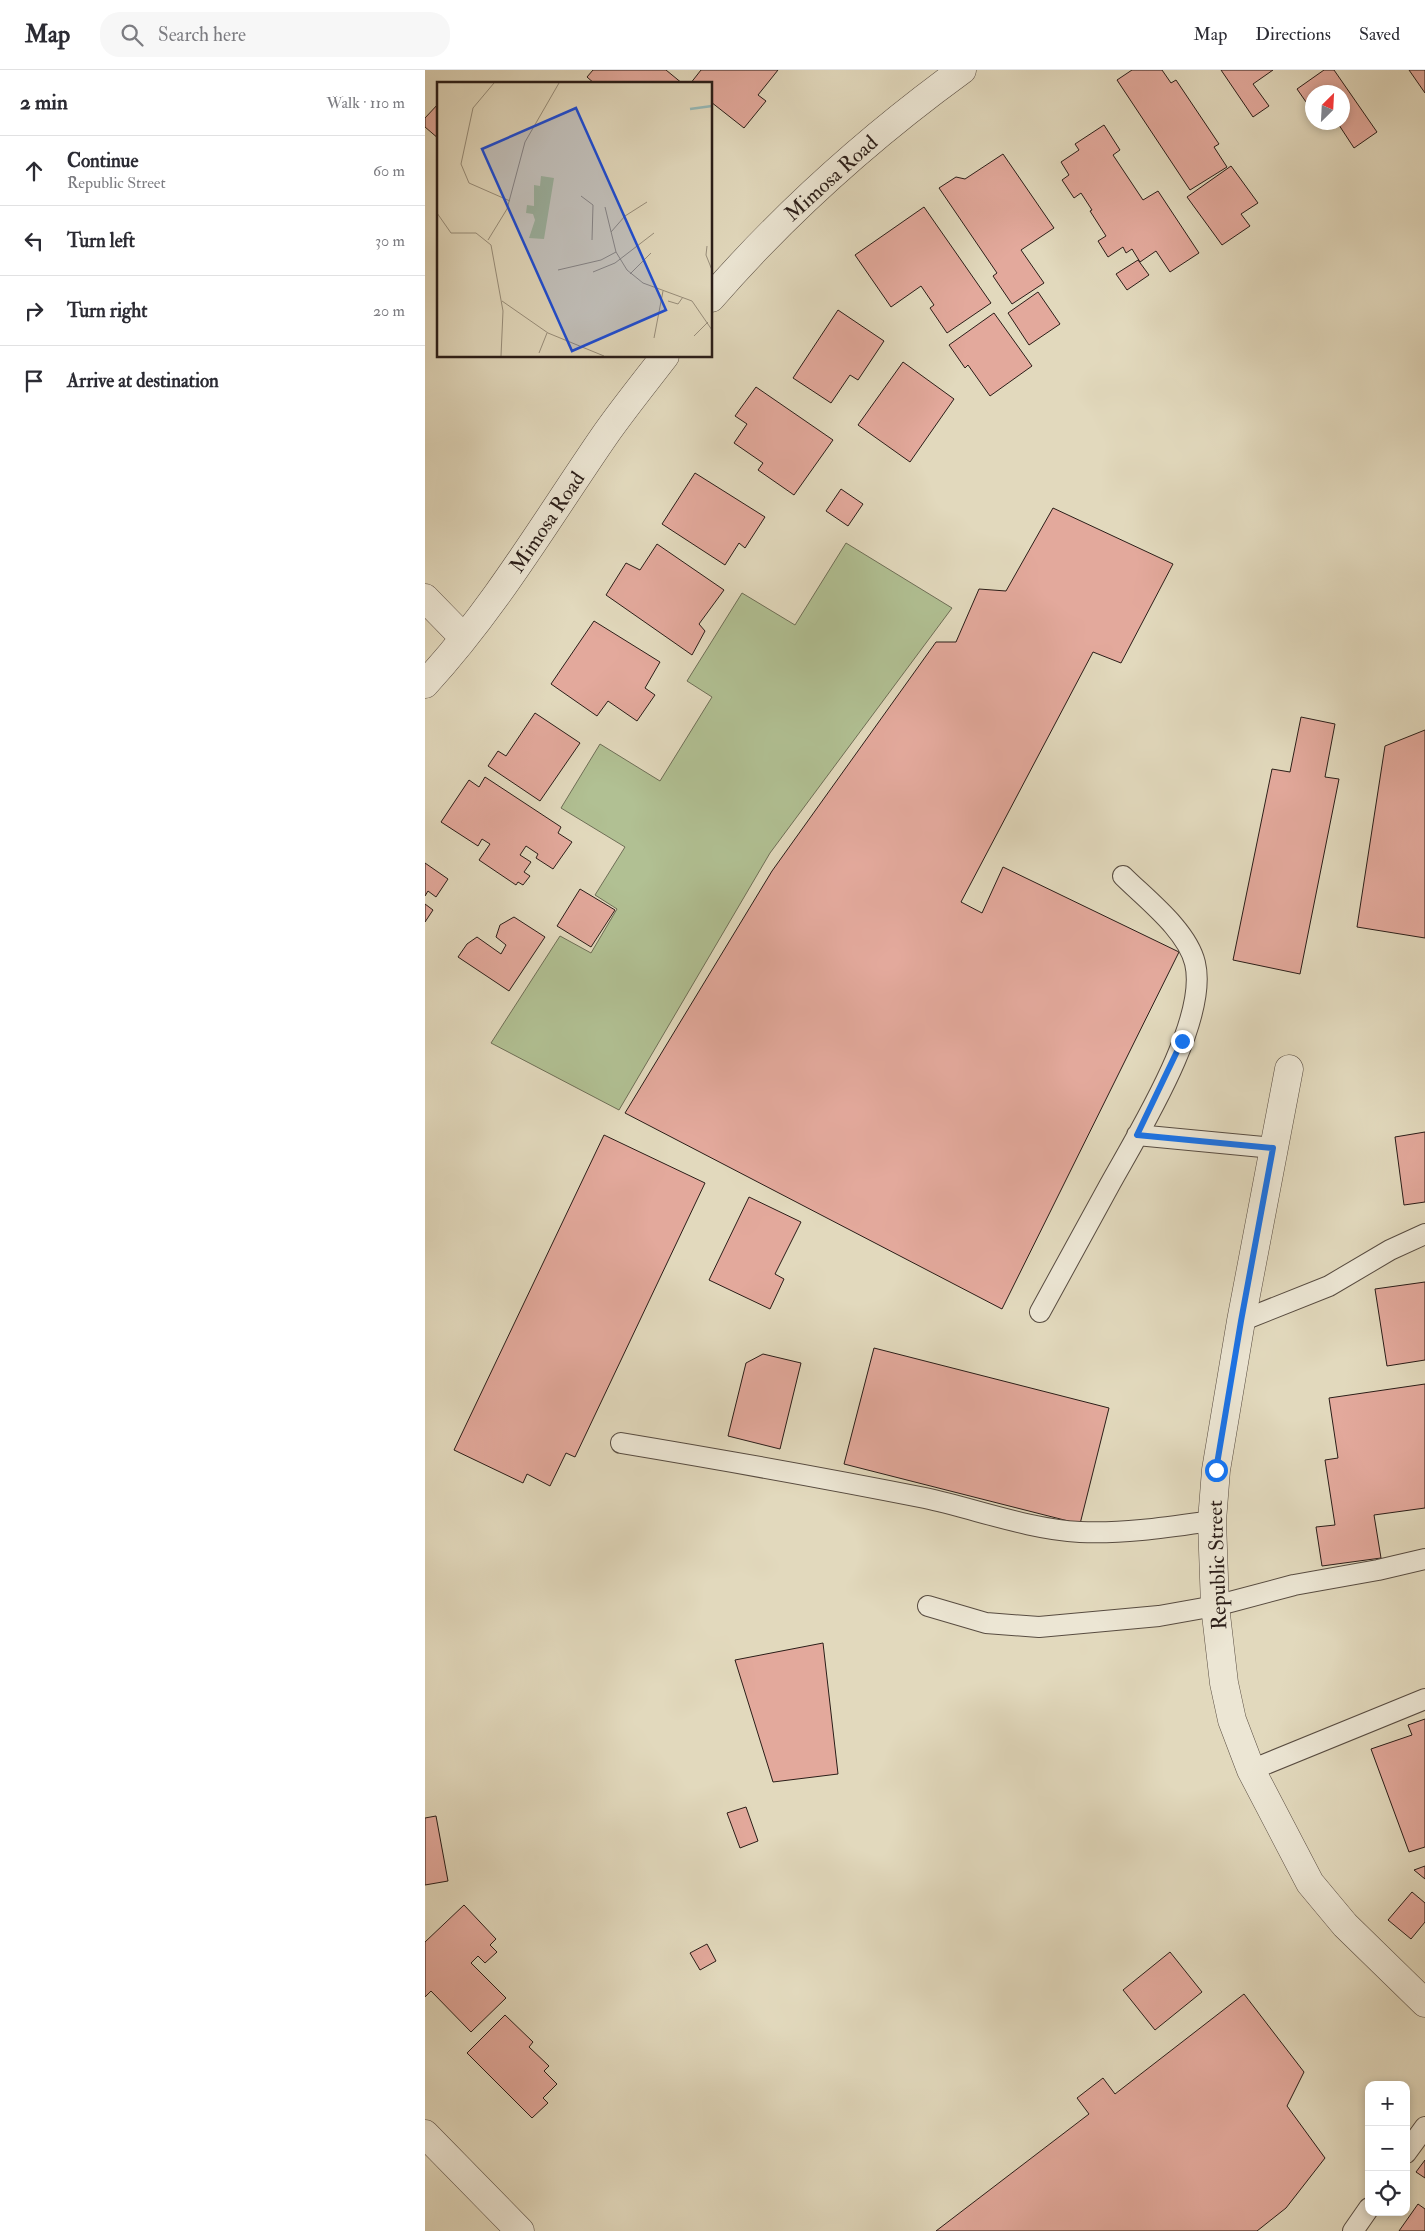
<!DOCTYPE html>
<html lang="en">
<head>
<meta charset="utf-8">
<style>
  :root { --surface:#fff; --page:#f7f7f7; --text:#2b2b33; --muted:#7c7c81; --line:#e1e1e2 }
  body { margin:0; font-family:"IM FELL Double Pica",serif; background:var(--page); color:var(--text) }
  .controls { position:absolute; right:15px; bottom:15px; display:grid; overflow:hidden; border-radius:10px; box-shadow:0 2px 8px #0003 }
  .controls button { width:45px; height:45px; display:grid; place-items:center; padding:0; border:0; border-bottom:1px solid var(--line); background:var(--surface); color:var(--text); font:25px sans-serif }
  .compass { position:absolute; left:880px; top:15px; width:45px; height:45px; border-radius:50%; background:var(--surface); box-shadow:0 2px 8px #0003; rotate:24deg }
  .stop { position:absolute; width:15px; height:15px; margin:-11px; border:4px solid #1a73e8; border-radius:50%; background:#fff }
  .stop.end { background:#1a73e8; border-color:#fff; box-shadow:0 1px 5px #0008 }
  .list { margin:0; padding:0; list-style:none }
  h2 { display:flex; justify-content:space-between; align-items:center; height:65px; margin:0; padding:0 20px; font-size:21px }
  h2 small { font-size:16px; font-weight:400; color:var(--muted) }
  .list li { display:grid; grid-template-columns:32px 1fr auto; gap:15px; align-items:center; box-sizing:border-box; height:70px; padding:0 20px; border-top:1px solid var(--line) }
  .list b { display:block; font-size:19px; white-space:nowrap }
  .list p { margin:0; font-size:16px; white-space:nowrap; color:var(--muted) }
  .list em { font-size:16px; font-style:normal; color:var(--muted) }
  .icon { flex:none; width:28px; height:28px; fill:none; stroke:currentColor; stroke-width:2; stroke-linecap:round; stroke-linejoin:round }
  .map { position:relative; flex:none; width:1000px; height:2161px; overflow:hidden }
  header { display:flex; align-items:center; gap:30px; box-sizing:border-box; height:70px; padding:0 25px; background:var(--surface); border-bottom:1px solid var(--line) }
  header strong { font-size:24px }
  nav { display:flex; gap:28px; margin-inline-start:auto; font-size:18px }
  .search { width:350px; height:45px; background:var(--page); display:flex; align-items:center; gap:12px; box-sizing:border-box; padding:0 18px; border-radius:20px; color:var(--muted); font-size:19px }
  main { display:flex }
  aside { flex:1; background:var(--surface) }
  .map>svg:first-child { display:block }
  .green { fill:#b1c093; stroke:#6e6e56 }
  .building { fill:#e3a99c; stroke:#2a1d18 }
  .lines { fill:none; stroke-linecap:round; stroke-linejoin:round }
  .service-casing { stroke:#584c41; stroke-width:22 }
  .minor-casing { stroke:#584c41; stroke-width:29 }
  .service { stroke:#ece6d4; stroke-width:20 }
  .minor { stroke:#ece6d4; stroke-width:28 }
  .route { stroke:#1a73e8; stroke-width:6 }
  .labels { text-anchor:middle; stroke-width:4; stroke-linejoin:round; paint-order:stroke }
  .street-label { font-size:21px; fill:#2a1d18; stroke:#ece6d4 }
  .inset-river { fill:none; stroke:#96b9b8; stroke-width:2.5 }
  .inset-road { fill:none; stroke:#988e7b; stroke-width:1 }
  .view { fill:#1d4ed8; fill-opacity:0.15; stroke:#1d4ed8; stroke-width:2.5 }
  .inset-edge { fill:none; stroke:#2a1d18; stroke-width:2.5 }
</style>
</head>
<body>
<header>
<strong>Map</strong>
<div class="search"><svg class="icon" aria-label="search" viewBox="0 0 24 24"><circle cx="10" cy="10" r="6"/><path d="M15 15l6 6"/></svg>Search here</div>
<nav><a>Map</a><a>Directions</a><a>Saved</a></nav>
</header>
<main>
<aside>
<h2>2 min<small>Walk · 110 m</small></h2>
<ul class="list">
<li><svg class="icon" aria-label="ahead" viewBox="0 0 24 24"><path d="M12 20V5M6 11l6-6 6 6"/></svg><div><b>Continue</b><p>Republic Street</p></div><em>60 m</em></li>
<li><svg class="icon" aria-label="left" viewBox="0 0 24 24"><path d="M17 20v-9H6M10 6l-5 5 5 5"/></svg><div><b>Turn left</b></div><em>30 m</em></li>
<li><svg class="icon" aria-label="right" viewBox="0 0 24 24"><path d="M7 20v-9h11M14 6l5 5-5 5"/></svg><div><b>Turn right</b></div><em>20 m</em></li>
<li><svg class="icon" aria-label="arrive" viewBox="0 0 24 24"><path d="M6 21V4h12l-3 4 3 4H6"/></svg><div><b>Arrive at destination</b></div></li>
</ul>
</aside>
<div class="map">
<svg width="1000" height="2161" viewBox="0 0 1000 2161">
  <rect width="100%" height="100%" fill="#e2d9bd"/>
  <filter id="stains"><feTurbulence type="fractalNoise" baseFrequency=".004" numOctaves="4"/><feColorMatrix values="0 0 0 0 .2 0 0 0 0 .09 0 0 0 0 .02 0 0 0 .5 -.17"/></filter>
  <radialGradient id="worn" r=".72"><stop offset=".6" stop-color="#630" stop-opacity="0"/><stop offset="1" stop-color="#630" stop-opacity=".3"/></radialGradient>
  <!-- green -->
  <path class="green" d="M421 473 527 538 345 783 194 1040 66 973 135 866 166 883 192 839 170 825 200 777 136 738 175 674 235 711 287 627 262 611 317 523 370 555Z"/>
  <!-- building -->
  <path class="building" d="M168 0H241L258 14H170L162 7Z
    M276 0H353L333 25 341 31 319 58 286 32V14H265Z
    M707 0H737L746 13 751 10 794 74 789 77 802 97 765 120 692 10Z
    M796 0H848L828 14 844 36 828 47Z
    M899 0H909L952 62 929 78 912 52H918V22H888V42L872 19Z
    M984 0H1000V23Z
    M14 33V69L0 57V48Z
    M679 55 695 80 688 85 718 130 733 121 774 183 745 202 731 181 715 192 707 179 701 183 698 177 683 187 673 171 681 166 665 141 667 140 656 123 649 128 637 110 644 105 636 92 654 80 650 74Z
    M578 84 629 158 596 180 619 213 587 234 568 206 572 203 514 118 531 107 540 109Z
    M806 96 833 133 816 144 825 156 797 175 762 127Z
    M499 137 566 233 522 263 505 238 509 235 496 216 466 237 430 185Z
    M713 190 724 205 702 220 691 204Z
    M613 222 635 254 604 275 583 243Z
    M413 240 459 271 433 310 425 305 406 333 368 308Z
    M569 243 607 296 565 326 543 295 540 298 524 275Z
    M478 292 529 329 485 392 433 355Z
    M331 317 408 370 369 425 333 400 338 393 309 373 322 354 310 346Z
    M270 403 340 447 320 478 314 473 300 495 237 454Z
    M416 419 438 434 423 456 401 441Z
    M628 438 748 494 696 593 668 582 536 832 557 843 578 797 754 882 577 1239 200 1043 347 801 511 572H531L554 519 581 521Z
    M232 474 299 520 274 554 280 561 267 585 181 525 201 493 215 500Z
    M169 551 235 592 220 618 230 625 212 651 183 631 172 646 126 614Z
    M110 643 155 673 115 731 63 696 73 681 81 686Z
    M876 647 910 654 900 707 914 709 875 904 808 890 847 699 865 702Z
    M1000 660V868L932 857 960 676Z
    M60 707 136 757 133 763 147 772 128 799 111 788 113 784 101 776 95 785 106 792 99 802 105 806 98 815 93 812 91 815 54 790 65 774 57 769 53 776 16 752 44 710 54 717Z
    M0 793 23 809 11 827 3 821 0 826Z
    M155 819 190 840 166 877 132 856Z
    M0 834 8 840 0 852Z
    M89 847 120 867 84 921 33 887 42 874 52 867 76 884 81 875 71 867 75 855Z
    M1000 1062V1132L979 1135 970 1067Z
    M179 1065 280 1113 150 1387 141 1383 125 1416 102 1404 98 1413 29 1380Z
    M324 1127 376 1152 350 1204 359 1209 345 1239 284 1210Z
    M1000 1212V1290L962 1296 950 1219Z
    M449 1278 684 1338 655 1454 419 1394Z
    M338 1284 376 1293 355 1379 303 1366 321 1293Z
    M1000 1314V1438L949 1445 956 1488 897 1496 891 1457 910 1455 900 1390 913 1388 904 1328Z
    M398 1573 413 1704 348 1712 310 1590Z
    M1000 1649V1777L984 1782 946 1679 987 1665 983 1655Z
    M321 1737 333 1771 315 1778 302 1743Z
    M11 1746 23 1811 0 1815V1748Z
    M1000 1796V1809L989 1800Z
    M987 1822 1000 1833V1852L986 1869 963 1850Z
    M39 1835 71 1869 65 1875 72 1882 60 1893 53 1886 46 1893 81 1928 46 1962 6 1921 0 1927V1872Z
    M282 1874 291 1891 275 1900 265 1883Z
    M745 1882 777 1922 730 1960 698 1920Z
    M819 1924 879 2002 862 2036 900 2088 861 2138 832 2161H511L664 2044 652 2028 678 2008 690 2024Z
    M80 1945 108 1972 104 1977 124 1996 119 2001 132 2014 118 2028 123 2033 107 2048 42 1983Z
    M1000 2090V2108L991 2102Z
    M993 2134 1000 2139V2161H974Z"/>
  <g class="lines">
    <defs>
      <path id="service" d="M712 1065 848 1078
        M615 1242C638 1200 661 1158 684 1116 712 1065 784 951 770 893 762 860 721 829 698 806
        M816 1251 904 1216 965 1180 1000 1164
        M196 1373C298 1390 399 1408 500 1428 551 1439 603 1459 655 1462 699 1464 744 1457 787 1451
        M503 1536 561 1553 614 1557 734 1546 790 1536 869 1515 953 1500 1000 1489
        M826 1700 1000 1629
        M981 2083 1000 2057
        M928 2161 944 2138"/>
      <path id="minor" d="M286 228C361 142 445 67 537 0
        M0 528 39 568
        M0 614C70 538 122 449 180 365 199 338 220 312 240 286
        M864 999 816 1251 791 1400 787 1451 790 1536 799 1613 807 1650 826 1700 885 1813 920 1855 1000 1933
        M0 2064 95 2161"/>
    </defs>
    <!-- service casing -->
    <use href="#service" class="service-casing"/>
    <!-- minor casing -->
    <use href="#minor" class="minor-casing"/>
    <!-- service -->
    <use href="#service" class="service"/>
    <!-- minor -->
    <use href="#minor" class="minor"/>
  </g>
  <g class="lines">
    <!-- route -->
    <path class="route" d="M757 971 712 1065 848 1078 816 1251 791 1400"/>
  </g>
  <g class="labels">
    <!-- street labels -->
    <g class="street-label">
      <text transform="translate(406 108) rotate(-42)" y="7">Mimosa Road</text>
      <text transform="translate(122 452) rotate(-56)" y="7">Mimosa Road</text>
      <text transform="translate(792 1495) rotate(-92)" y="7">Republic Street</text>
    </g>
  </g>
  <!-- overview -->
  <g transform="translate(12 12)">
    <rect width="275" height="275" fill="#e2d9bd"/>
    <path d="M104 94 117 96 107 157 92 156 98 138 96 132 89 131 90 123 97 124V103L103 104Z" fill="#b1c093"/>
    <path class="inset-river" d="M253 27 275 24"/>
    <path class="inset-road" d="M57 1 36 26 24 82 32 101 73 119M144 114 156 123 155 158M168 125 179 170 190 188 206 201 255 219 275 248M0 131 14 151H39L54 163 66 229 64 274M174 150 188 134 210 120M51 158 70 127 88 60 122 1M270 164 269 173 275 188M121 188 164 178 179 170M156 190 178 181 217 151M193 192 214 171M65 219 111 251 167 274M231 219 241 222 246 215M257 254 271 240M217 256 226 209M102 271 110 251"/>
    <path class="view" d="M139 26 229 228 135 269 45 67Z"/>
    <rect width="275" height="275" class="inset-edge"/>
  </g>
  <rect width="100%" height="100%" filter="url(#stains)"/>
  <rect width="100%" height="100%" fill="url(#worn)"/>
</svg>
<div class="controls">
<button>+</button>
<button>−</button>
<button><svg class="icon" aria-label="locate" viewBox="0 0 24 24"><circle cx="12" cy="12" r="6"/><path d="M12 2v4M12 18v4M2 12h4M18 12h4"/></svg></button>
</div>
<svg class="compass" viewBox="-18 -18 36 36"><path d="M0-13l5 13h-10z" fill="#e53935"/><path d="M0 13l5-13h-10z" fill="#7c7c81"/></svg>
<div class="stop" style="left:791px;top:1400px"></div>
<div class="stop end" style="left:757px;top:971px"></div>
</div>
</main>
</body>
</html>
